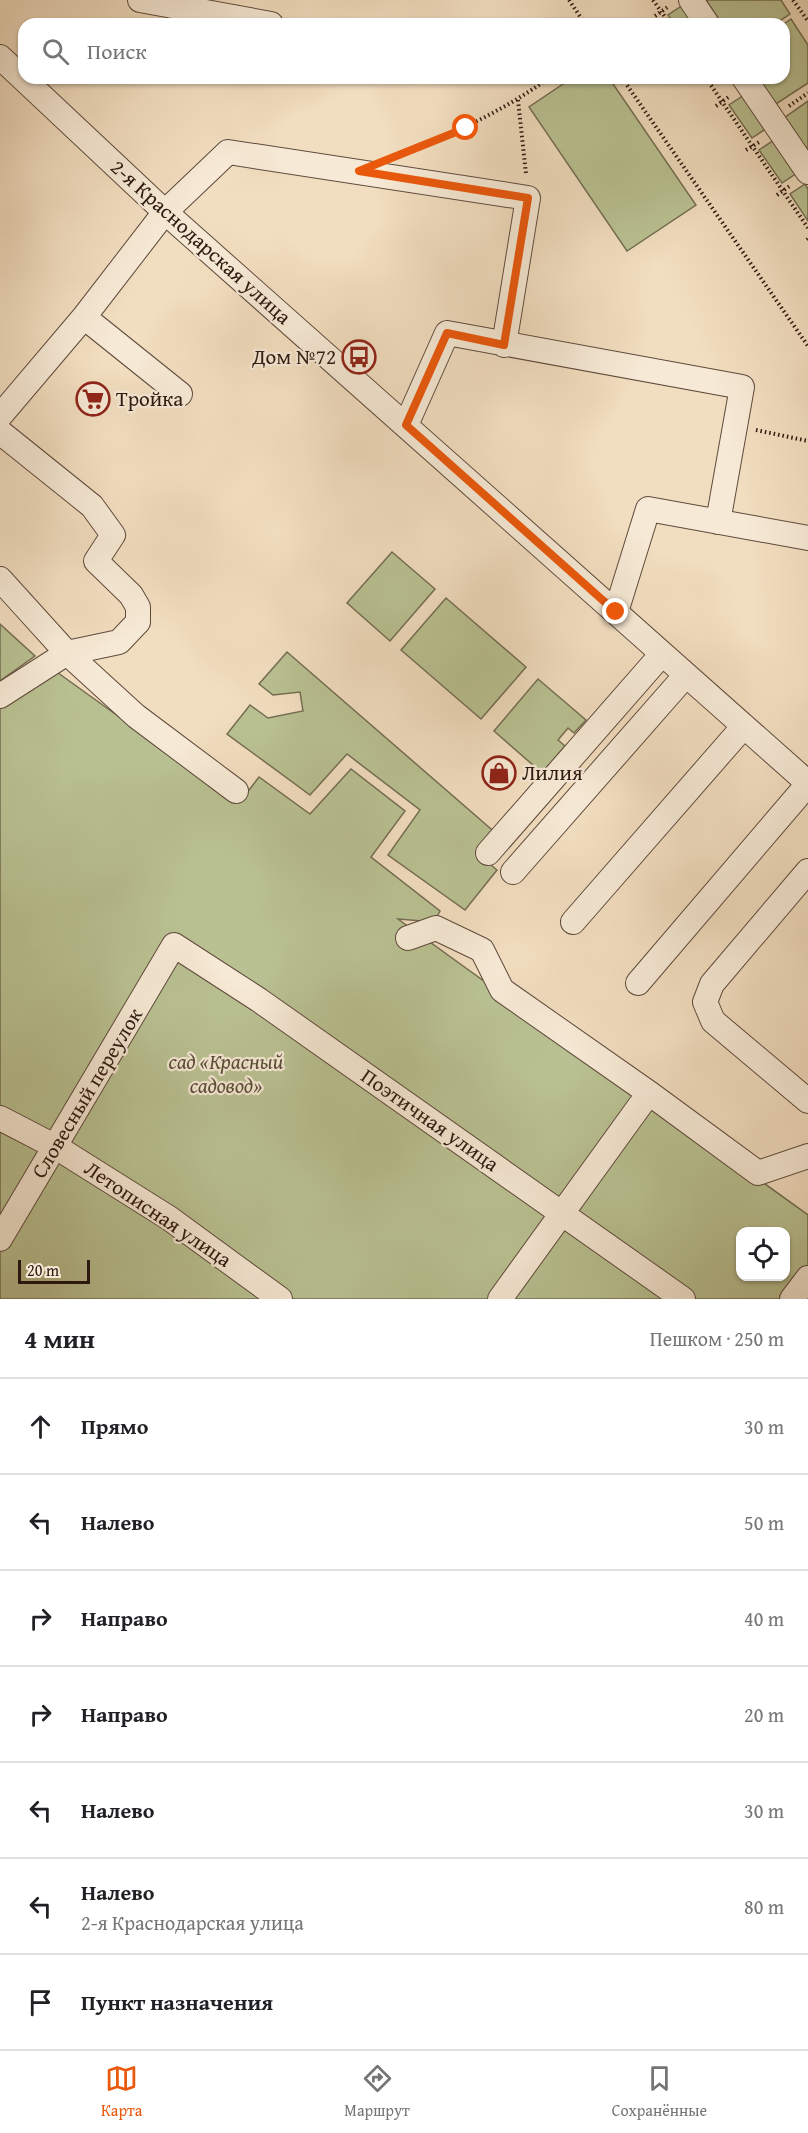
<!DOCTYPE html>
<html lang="ru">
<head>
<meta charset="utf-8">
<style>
  :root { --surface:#fff; --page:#f6f6f6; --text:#202124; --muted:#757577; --line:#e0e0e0; --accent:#ea580c }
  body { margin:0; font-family:"Gentium Book Plus",serif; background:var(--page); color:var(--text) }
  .controls { position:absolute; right:18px; bottom:18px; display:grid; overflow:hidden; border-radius:12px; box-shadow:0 2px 4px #0004 }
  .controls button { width:54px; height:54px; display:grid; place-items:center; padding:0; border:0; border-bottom:2px solid var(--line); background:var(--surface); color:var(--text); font:30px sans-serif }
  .scale { position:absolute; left:18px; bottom:15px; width:72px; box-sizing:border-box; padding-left:6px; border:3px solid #2e1911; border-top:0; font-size:16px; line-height:21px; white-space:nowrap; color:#2e1911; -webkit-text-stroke:4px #f6e9d5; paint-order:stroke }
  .stop { position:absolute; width:18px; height:18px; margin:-14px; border:4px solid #ea580c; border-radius:50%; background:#fff }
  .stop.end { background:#ea580c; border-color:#fff; box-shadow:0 2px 6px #0008 }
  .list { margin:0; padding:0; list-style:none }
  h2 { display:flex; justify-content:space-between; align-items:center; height:78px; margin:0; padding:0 24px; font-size:26px }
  h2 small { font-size:20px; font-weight:400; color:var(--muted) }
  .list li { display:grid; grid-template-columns:39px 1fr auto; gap:18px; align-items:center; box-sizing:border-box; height:96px; padding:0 24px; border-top:2px solid var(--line) }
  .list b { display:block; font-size:22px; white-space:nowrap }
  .list p { margin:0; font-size:20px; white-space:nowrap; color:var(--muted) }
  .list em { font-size:20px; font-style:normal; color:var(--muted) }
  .icon { flex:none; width:33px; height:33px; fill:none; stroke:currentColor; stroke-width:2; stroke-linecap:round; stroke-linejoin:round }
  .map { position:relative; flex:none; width:808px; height:1299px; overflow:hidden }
  .search { position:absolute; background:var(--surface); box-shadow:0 2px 4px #0004; left:18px; right:18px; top:18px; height:66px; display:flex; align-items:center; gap:15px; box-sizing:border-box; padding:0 21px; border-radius:18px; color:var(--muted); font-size:22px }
  .sheet { height:750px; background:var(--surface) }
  nav { display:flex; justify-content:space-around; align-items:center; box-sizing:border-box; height:84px; border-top:2px solid var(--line); background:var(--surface); font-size:16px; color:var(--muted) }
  nav a { display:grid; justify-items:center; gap:3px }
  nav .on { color:var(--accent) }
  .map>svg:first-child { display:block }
  .green { fill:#b9c192; stroke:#746d52; stroke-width:1.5; fill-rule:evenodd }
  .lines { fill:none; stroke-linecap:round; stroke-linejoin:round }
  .minor-casing { stroke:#5f4a3c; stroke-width:26 }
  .path { stroke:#2e1911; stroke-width:4; stroke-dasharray:1.5 3; stroke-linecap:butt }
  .minor { stroke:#f6e9d5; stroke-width:24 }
  .route { stroke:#ea580c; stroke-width:8 }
  .labels { text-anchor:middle; stroke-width:4.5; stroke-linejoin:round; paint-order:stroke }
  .street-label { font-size:21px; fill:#2e1911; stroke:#f6e9d5 }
  .poi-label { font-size:21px; fill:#2e1911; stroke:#f6e9d5; text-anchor:start }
  .park-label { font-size:21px; font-style:italic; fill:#584b38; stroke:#f6e9d5 }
</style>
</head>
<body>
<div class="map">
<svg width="808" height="1299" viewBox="0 0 808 1299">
  <rect width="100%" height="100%" fill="#f1ddbf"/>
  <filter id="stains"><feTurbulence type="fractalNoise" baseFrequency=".00333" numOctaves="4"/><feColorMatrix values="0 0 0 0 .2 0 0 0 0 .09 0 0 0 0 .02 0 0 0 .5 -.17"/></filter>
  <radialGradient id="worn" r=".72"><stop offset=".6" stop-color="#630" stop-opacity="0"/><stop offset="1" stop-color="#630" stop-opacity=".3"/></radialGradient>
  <!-- green -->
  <path class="green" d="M706 0H781L790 14 775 24H722Z
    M683 5 696 24H675L668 15Z
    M791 19 808 45V83L776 104 758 78H784V24Z
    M572 78H609L696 205 627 251 529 107Z
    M744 95 767 128 752 138 729 105Z
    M808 101V153L784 118Z
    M774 140 797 173 782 183 759 150Z
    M805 184 808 189V221L790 194Z
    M392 552 435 589 390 641 347 603Z
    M446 598 526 667 481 719 401 650Z
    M0 624 35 656 0 681Z
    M287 652 498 835 479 855 497 870 465 910 388 855 420 810 347 754 310 795 227 734 250 705 268 718 303 711 300 692 273 695 259 684Z
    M54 670 239 803 259 777 310 814 351 769 405 811 371 857 440 911 434 922 398 919 808 1215V1299H0V704ZM740 1232H786V1276H740Z
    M538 679 586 720 574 733 568 728 558 740 565 746 542 773 494 731Z"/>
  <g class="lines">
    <defs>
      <path id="minor" d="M140 0 271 24
        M691 0 707 24
        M0 57 165 212 808 783
        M744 78 808 172
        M84 317 180 394
        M0 416 84 317 165 212 228 152 528 198 504 345
        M406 425 447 333 742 387 718 522
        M0 432 92 506 113 535 96 561 131 595 138 607V622L119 642 67 653 0 696
        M0 579 67 653 136 716 236 791
        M616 612 648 509 808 538
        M488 853 662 654
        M808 871 712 984 705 1002 713 1021 808 1101
        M513 872 686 675
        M573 922 744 726
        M408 938 436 928 482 950 502 990 649 1093 758 1173 808 1156
        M638 983 808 784
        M0 1118 56 1147 169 1218 280 1299
        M0 1239 174 945 259 1000 683 1299
        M500 1299 649 1093
        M792 1299 808 1278"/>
    </defs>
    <!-- minor casing -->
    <use href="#minor" class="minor-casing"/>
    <!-- path -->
    <path class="path" d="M569 0 585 24
      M653 0 670 24
      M793 0 808 21
      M655 16 669 6
      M622 78 808 346
      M706 78 808 228
      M518 100 526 174
      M716 106 730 96
      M789 106 808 93
      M746 150 761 141
      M402 154C457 132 501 112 549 78
      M777 195 791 185
      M807 240 808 239
      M756 430 808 441"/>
    <!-- minor -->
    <use href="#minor" class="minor"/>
  </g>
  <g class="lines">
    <!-- route -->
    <path class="route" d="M466 128 359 171 528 198 504 345 447 333 406 425 616 612"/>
  </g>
  <!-- icons -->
  <defs>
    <symbol id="bus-ring" viewBox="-11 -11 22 22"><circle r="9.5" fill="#f6e9d5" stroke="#8f2418" stroke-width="1.5"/><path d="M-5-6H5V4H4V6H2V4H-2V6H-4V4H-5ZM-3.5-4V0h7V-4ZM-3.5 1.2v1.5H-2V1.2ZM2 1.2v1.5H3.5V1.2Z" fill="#8f2418"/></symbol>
    <symbol id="supermarket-ring" viewBox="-11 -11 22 22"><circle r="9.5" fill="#f6e9d5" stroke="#8f2418" stroke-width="1.5"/><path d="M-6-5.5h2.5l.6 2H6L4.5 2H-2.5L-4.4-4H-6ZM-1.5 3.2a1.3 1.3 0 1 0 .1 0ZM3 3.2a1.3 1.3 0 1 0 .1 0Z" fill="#8f2418"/></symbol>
    <symbol id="shop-ring" viewBox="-11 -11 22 22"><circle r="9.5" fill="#f6e9d5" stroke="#8f2418" stroke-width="1.5"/><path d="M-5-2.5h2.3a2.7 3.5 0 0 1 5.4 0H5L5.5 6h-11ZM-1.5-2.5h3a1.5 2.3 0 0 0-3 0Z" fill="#8f2418"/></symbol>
  </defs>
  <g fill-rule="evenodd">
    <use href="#bus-ring" x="340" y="338" width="38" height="38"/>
    <use href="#supermarket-ring" x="74" y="380" width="38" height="38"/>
    <use href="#shop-ring" x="480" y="754" width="38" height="38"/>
  </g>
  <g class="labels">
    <!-- street labels -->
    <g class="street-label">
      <text transform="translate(201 242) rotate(42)" y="7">2-я Краснодарская улица</text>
      <text transform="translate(87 1093) rotate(-59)" y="7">Словесный переулок</text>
      <text transform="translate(430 1120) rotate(35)" y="7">Поэтичная улица</text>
      <text transform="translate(158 1214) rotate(34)" y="7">Летописная улица</text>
    </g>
    <!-- poi labels -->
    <g class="poi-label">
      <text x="336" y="364" text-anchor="end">Дом №72</text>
      <text x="116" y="406">Тройка</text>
      <text x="522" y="780">Лилия</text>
    </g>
    <!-- park labels -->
    <g class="park-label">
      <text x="226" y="1069">сад «Красный<tspan x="226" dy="24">садовод»</tspan></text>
    </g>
  </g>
  <rect width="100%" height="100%" filter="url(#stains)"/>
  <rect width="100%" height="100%" fill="url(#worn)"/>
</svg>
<div class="controls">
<button><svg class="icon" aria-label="locate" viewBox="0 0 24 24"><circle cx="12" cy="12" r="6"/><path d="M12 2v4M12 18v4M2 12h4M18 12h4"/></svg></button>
</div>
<div class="scale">20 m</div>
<div class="stop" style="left:466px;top:128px"></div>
<div class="stop end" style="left:616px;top:612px"></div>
<div class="search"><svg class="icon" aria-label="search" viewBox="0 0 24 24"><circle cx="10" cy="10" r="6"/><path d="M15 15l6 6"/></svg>Поиск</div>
</div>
<section class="sheet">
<h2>4 мин<small>Пешком · 250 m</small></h2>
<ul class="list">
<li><svg class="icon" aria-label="ahead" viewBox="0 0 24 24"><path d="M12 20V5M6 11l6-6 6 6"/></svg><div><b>Прямо</b></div><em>30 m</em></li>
<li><svg class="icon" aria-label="left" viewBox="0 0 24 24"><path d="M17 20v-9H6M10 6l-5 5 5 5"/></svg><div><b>Налево</b></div><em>50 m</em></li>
<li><svg class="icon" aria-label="right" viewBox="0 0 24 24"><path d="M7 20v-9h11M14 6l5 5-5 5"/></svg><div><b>Направо</b></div><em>40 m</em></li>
<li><svg class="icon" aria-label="right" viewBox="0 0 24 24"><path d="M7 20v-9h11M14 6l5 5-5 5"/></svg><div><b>Направо</b></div><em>20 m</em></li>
<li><svg class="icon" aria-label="left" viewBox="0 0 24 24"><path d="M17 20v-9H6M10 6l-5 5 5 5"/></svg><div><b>Налево</b></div><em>30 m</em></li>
<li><svg class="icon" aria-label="left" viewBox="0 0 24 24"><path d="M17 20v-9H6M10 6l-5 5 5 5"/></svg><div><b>Налево</b><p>2-я Краснодарская улица</p></div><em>80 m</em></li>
<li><svg class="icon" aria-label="arrive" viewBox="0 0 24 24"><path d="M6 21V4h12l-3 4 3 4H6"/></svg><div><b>Пункт назначения</b></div></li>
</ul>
</section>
<nav>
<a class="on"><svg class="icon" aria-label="map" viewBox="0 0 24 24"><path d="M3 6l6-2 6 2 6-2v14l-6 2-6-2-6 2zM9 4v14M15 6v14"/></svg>Карта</a>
<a><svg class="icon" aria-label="directions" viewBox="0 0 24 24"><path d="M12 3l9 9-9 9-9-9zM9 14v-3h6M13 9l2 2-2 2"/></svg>Маршрут</a>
<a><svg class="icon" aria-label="saved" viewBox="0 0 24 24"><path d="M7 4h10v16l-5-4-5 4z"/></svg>Сохранённые</a>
</nav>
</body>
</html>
